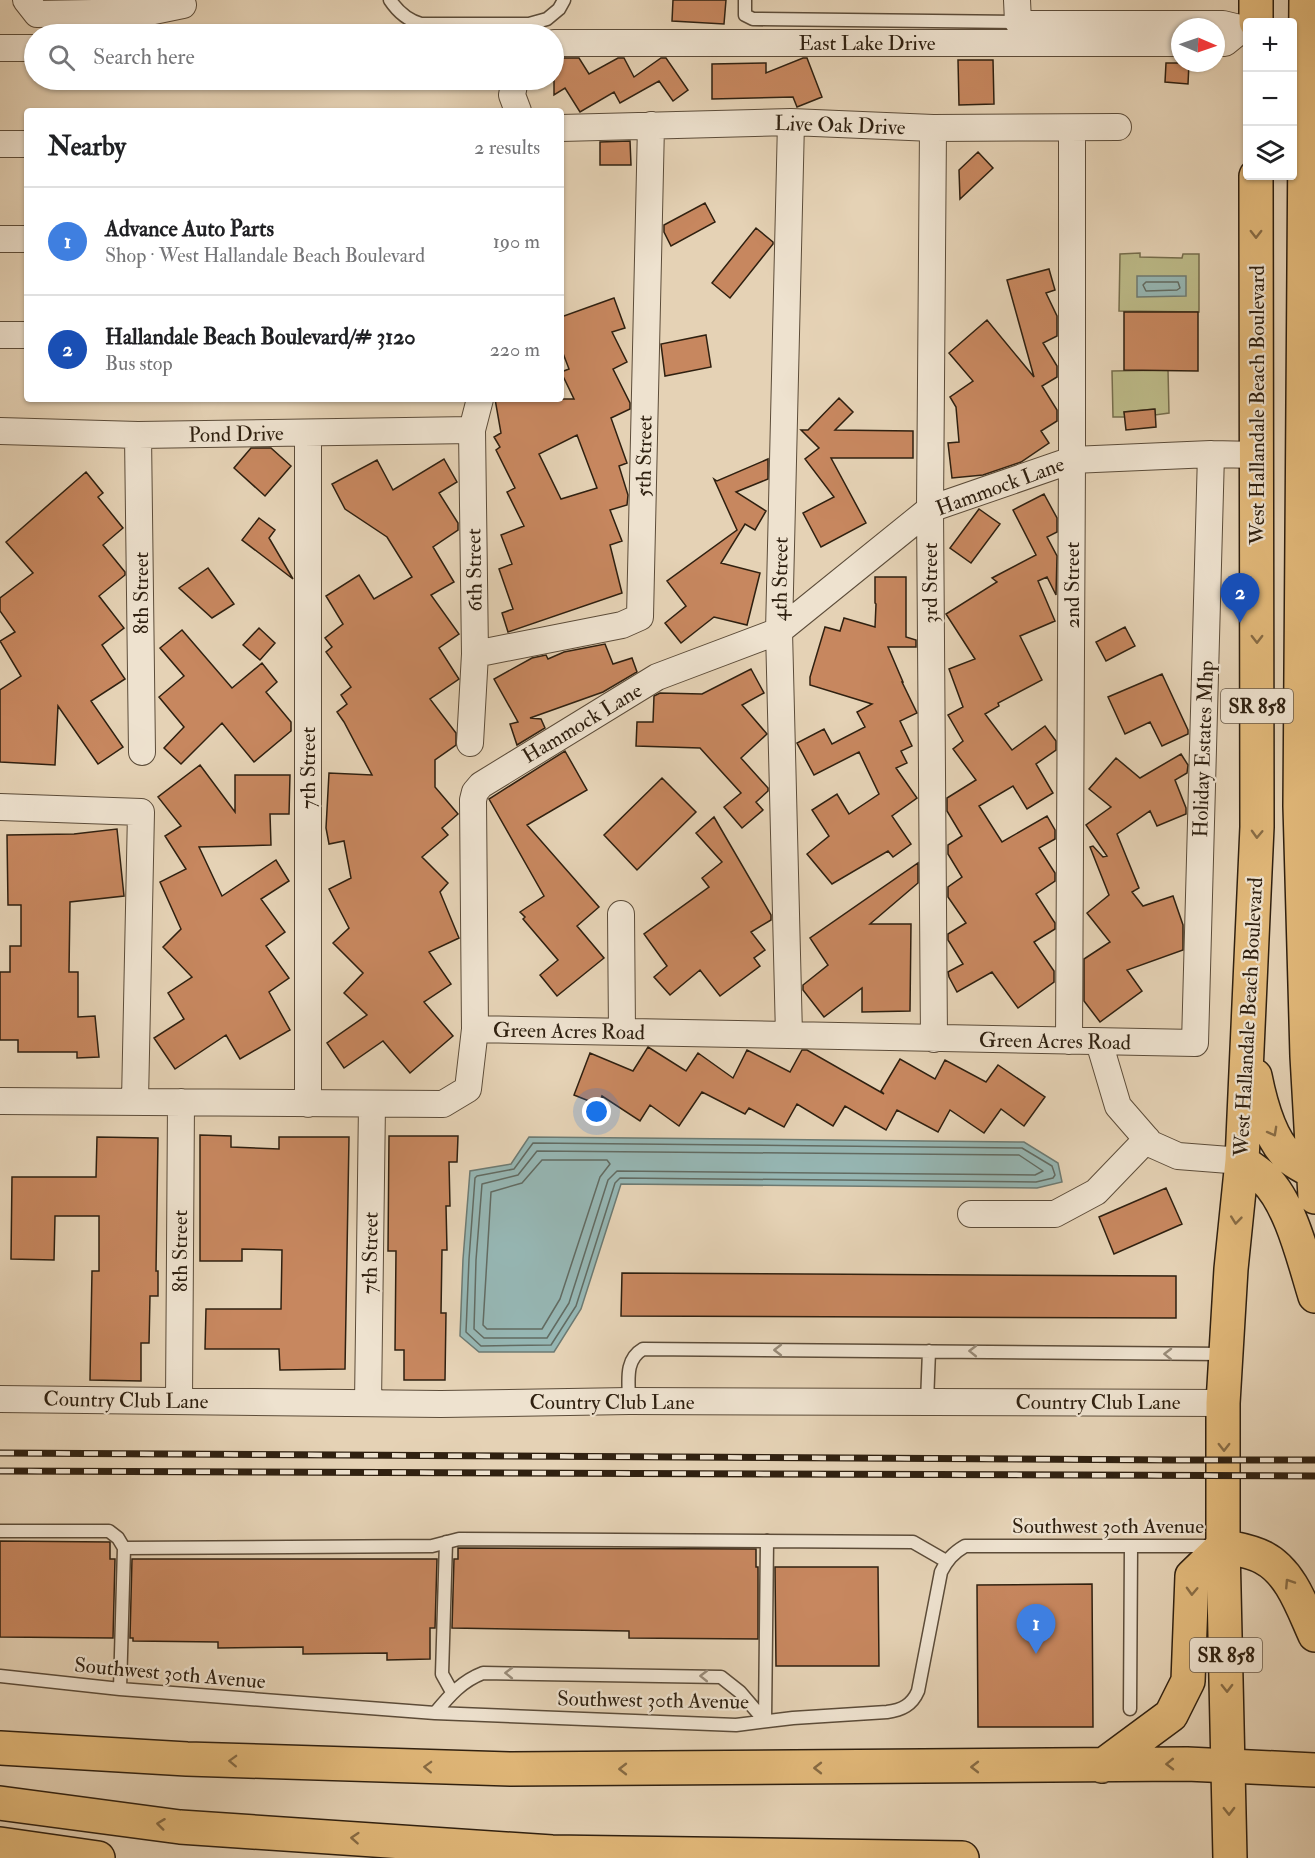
<!DOCTYPE html>
<html lang="en">
<head>
<meta charset="utf-8">
<style>
  :root { --surface:#fff; --page:#f2f2f2; --text:#202124; --muted:#757577; --line:#e0e0e0; --accent:#8f2418 }
  body { margin:0; font-family:"IM FELL Double Pica",serif; background:var(--page); color:var(--text) }
  .controls { position:absolute; right:18px; top:18px; display:grid; overflow:hidden; border-radius:6px; box-shadow:0 2px 4px #0004 }
  .controls button { width:54px; height:54px; display:grid; place-items:center; padding:0; border:0; border-bottom:2px solid var(--line); background:var(--surface); color:var(--text); font:30px sans-serif }
  .compass { position:absolute; left:1171px; top:18px; width:54px; height:54px; border-radius:50%; background:var(--surface); box-shadow:0 2px 4px #0004; rotate:92deg }
  .you { position:absolute; left:597px; top:1112px; width:21px; height:21px; margin:-15px; border:4px solid #fff; border-radius:50%; background:#1a73e8; box-shadow:0 0 0 9px #1a73e833 }
  .badge { display:grid; place-items:center; width:39px; height:39px; border-radius:50%; background:var(--accent); color:#fff; font-size:20px; font-weight:700 }
  .pin { position:absolute; translate:-50% -50px; filter:drop-shadow(0 2px 3px #0008) }
  .pin::after { content:''; position:absolute; top:32px; width:21px; height:18px; background:inherit; clip-path:polygon(0 0,100% 0,50% 100%) }
  .list { margin:0; padding:0; list-style:none }
  h2 { display:flex; justify-content:space-between; align-items:center; height:78px; margin:0; padding:0 24px; font-size:26px }
  h2 small { font-size:20px; font-weight:400; color:var(--muted) }
  .list li { display:grid; grid-template-columns:39px 1fr auto; gap:18px; align-items:center; box-sizing:border-box; height:108px; padding:0 24px; border-top:2px solid var(--line) }
  .list b { display:block; font-size:22px; white-space:nowrap }
  .list p { margin:0; font-size:20px; white-space:nowrap; color:var(--muted) }
  .list em { font-size:20px; font-style:normal; color:var(--muted) }
  .icon { flex:none; width:33px; height:33px; fill:none; stroke:currentColor; stroke-width:2; stroke-linecap:round; stroke-linejoin:round }
  .map { position:relative; flex:none; width:1315px; height:1858px; overflow:hidden }
  .search { position:absolute; background:var(--surface); box-shadow:0 2px 4px #0004; left:24px; top:24px; width:540px; height:66px; display:flex; align-items:center; gap:15px; box-sizing:border-box; padding:0 21px; border-radius:33px; color:var(--muted); font-size:22px }
  .panel { position:absolute; background:var(--surface); box-shadow:0 2px 4px #0004; left:24px; top:108px; width:540px; height:294px; border-radius:6px }
  .map>svg:first-child { display:block }
  .green { fill:#bcba88; stroke:#766d4c; stroke-width:1.5 }
  .water { fill:#96b6b3; stroke:#6d7a72; stroke-width:1.5 }
  .lines { fill:none; stroke-linecap:round; stroke-linejoin:round }
  .shore { stroke:#626b62; stroke-width:1.5 }
  .building { fill:#c7875f; stroke:#2f2010; stroke-width:1.5; fill-rule:evenodd }
  .lane-casing { stroke:#5c4c39; stroke-width:15 }
  .street-casing { stroke:#5c4c39; stroke-width:28 }
  .primary-casing { stroke:#2f2010; stroke-width:36 }
  .highway-casing { stroke:#2f2010; stroke-width:36 }
  .lane { stroke:#eee2cf; stroke-width:12 }
  .street { stroke:#eee2cf; stroke-width:26 }
  .primary { stroke:#e2b97a; stroke-width:33 }
  .highway { stroke:#e2b97a; stroke-width:33 }
  .rail-casing { stroke:#2f2010; stroke-width:7 }
  .rail { stroke:#eee2cf; stroke-width:4.5; stroke-dasharray:14; stroke-linecap:butt }
  .oneway { stroke:#886c45 }
  .oneway2 { stroke:#988b79 }
  .labels { text-anchor:middle; stroke-width:4.5; stroke-linejoin:round; paint-order:stroke }
  .shield { fill:#eee2cf; stroke:#685a49; stroke-width:1.5 }
  .shield-label { font-size:20px; font-weight:bold; fill:#2f2010 }
  .street-label { font-size:21px; fill:#2f2010; stroke:#eee2cf }
</style>
</head>
<body>
<div class="map">
<svg width="1315" height="1858" viewBox="0 0 1315 1858">
  <rect width="100%" height="100%" fill="#e5d2b5"/>
  <filter id="stains"><feTurbulence type="fractalNoise" baseFrequency=".00333" numOctaves="4"/><feColorMatrix values="0 0 0 0 .2 0 0 0 0 .09 0 0 0 0 .02 0 0 0 .5 -.17"/></filter>
  <radialGradient id="worn" r=".72"><stop offset=".6" stop-color="#630" stop-opacity="0"/><stop offset="1" stop-color="#630" stop-opacity=".3"/></radialGradient>
  <!-- green -->
  <path class="green" d="M1140 253V257L1182 258 1183 254H1199V312L1119 311 1120 254Z
    M1168 370 1169 413 1155 415 1154 409 1124 412 1125 417H1113L1112 371Z"/>
  <!-- water -->
  <path class="water" d="M1137 276H1186V296L1137 297Z
    M529 1137 1024 1142 1058 1163 1062 1182 1037 1188 621 1184 581 1309 554 1352H479L460 1336 463 1259 470 1171 511 1164Z"/>
  <g class="lines">
    <!-- shore -->
    <path class="shore" d="M1146 282H1178L1180 288 1177 290 1146 291 1143 285Z
      M533 1143 1022 1148 1052 1166 1055 1175 1053 1178 1036 1182 620 1178 615 1183 576 1306 551 1345 481 1346 466 1332 469 1259 475 1178 477 1176 514 1169Z
      M537 1151 1019 1155 1043 1171 1035 1175 617 1171 608 1180 569 1303 547 1338H484L474 1329 476 1260 482 1184 518 1175Z
      M542 1160H607L610 1164 600 1177 560 1299 542 1329H487L483 1325 491 1192 522 1183Z"/>
  </g>
  <!-- building -->
  <path class="building" d="M673 0H726L724 24 672 21Z
    M561 58H579L589 74 618 58H624L634 77 661 58H666L688 90 673 101 659 81 620 103 614 92 580 112 565 88 554 95V63Z
    M803 58H807L822 97 797 107 793 97 712 99V64L766 63V73Z
    M958 60H993L994 104 959 105Z
    M1166 63H1189L1188 84 1165 82Z
    M630 141 631 165H600V142Z
    M978 152 993 168 960 199 959 170Z
    M705 203 715 222 671 246 664 232V225Z
    M756 228 773 242V244L730 298 712 283Z
    M1049 269 1055 290 1046 293 1057 316V336L1043 343 1057 366V377L1042 386 1057 410V421L1041 431 1049 443 1021 462 983 475 952 478 948 443 959 442 956 407 950 397 973 381 949 353 987 320 1034 377 1007 280Z
    M614 298 625 328 612 332 627 362 613 369 630 403V409L611 418 627 463 619 466 628 495 627 505 610 510 622 541 610 545 622 593 508 632 502 613 513 609 499 569 512 564 501 535 524 526 507 492 515 488 496 450 500 447 494 437 501 433 495 399H574L561 372 569 369 561 348V317ZM577 435 597 488 561 499 539 454Z
    M1124 312H1198V371L1124 370Z
    M706 335 711 367 665 376 661 344Z
    M839 398 853 412 835 430 913 431V458H831L866 523 821 547 803 513 834 497 805 459 819 448 801 430H808Z
    M1155 409 1156 427 1126 430 1124 412Z
    M251 448H271L291 466 265 496 234 468Z
    M444 459 457 482 439 493 458 523V530L433 547 454 582 431 595 459 634 439 648 459 679 430 699 456 733V745L435 760V787L458 814 442 828 448 835 422 857 448 883 440 892 459 938 429 952 451 984 424 1002 453 1036 410 1073 383 1041 344 1068 327 1043 367 1015 344 993 363 973 333 943 349 928 329 889 351 878 344 841 329 844 326 828 329 773 372 775 344 722 337 712 347 704 341 695 351 687 326 652 332 647 325 638 343 624 326 596 359 575 374 599 412 577 387 537 345 509 332 484 377 460 393 490Z
    M768 459V479L736 492 766 511 755 530 745 524 721 563 760 573 747 625 714 617 681 643 665 623 686 606 667 581 737 530 714 479 717 481Z
    M86 472 103 493 98 497 123 528 103 545 125 572V575L99 596 124 628 102 645 125 679 91 701 123 747 98 764 58 706 55 765 0 762V690L21 676 0 641 15 632 0 611V598L33 573 6 542Z
    M1044 494 1057 518V532L1047 537 1057 556 1056 595 1047 577 1038 581 1055 621 1020 636 1042 680 998 703 999 706 985 714 1012 750 1045 726 1056 741V750L1036 764 1053 793 1027 809 1013 786 979 806 1002 842 1047 816 1055 830V839L1039 848 1055 873V881L1036 894 1055 923V929L1034 942 1054 971V982L1018 1008 992 972 957 992 949 977 948 972 963 964 948 940V934L966 923 948 897V887L962 877 948 854V845L962 836 947 811V798L976 780 953 749 963 741 948 715 963 707 949 669 975 659 946 614 997 582 992 578 1036 555 1013 510Z
    M979 509 1000 524 971 563 950 548Z
    M259 518 275 530 269 538 293 579 242 540Z
    M208 568 234 604 212 618 179 588Z
    M875 577H906V637L916 640V647H888L903 682H902L917 713 900 721 912 746 901 751 907 763 896 768 917 798 892 816 911 844 893 857 888 851 832 884 807 854 829 836 812 810 837 794 849 814 879 794 859 752 814 775 797 743 824 729 832 744 865 727 857 712 872 704 810 685V677L825 627 840 631 844 618 875 627 876 604 875 603Z
    M1125 627 1135 646 1106 661 1096 642Z
    M259 628 275 643 260 660 243 645Z
    M182 630 232 688 262 663 277 682 266 692 291 722V731L254 762 222 723 181 764 164 748 184 727 159 697 184 676 160 648Z
    M605 644 613 664 632 658 637 672 603 692 530 718 541 719 545 728 517 745 510 724 518 722 494 679 532 658 546 655 548 659 564 652Z
    M751 669 764 693 742 705 767 734 741 758 768 788V791L756 802 763 810 742 828 724 807 741 793 700 748 636 746 637 722H653L654 696 660 693 702 694Z
    M1162 674 1188 730V734L1162 746 1150 722 1125 734 1108 697Z
    M565 751 587 790 527 825 599 907 577 926 604 958 557 996 540 975 558 960 523 919 525 917 520 912 544 896 489 799Z
    M1181 754 1188 765 1187 773 1175 780 1186 808V814L1157 826 1150 811 1117 834 1139 888 1132 892 1143 906 1173 896 1183 925V950L1127 970 1142 991 1100 1022 1084 1001V959L1110 942 1087 913 1109 895 1090 847 1093 846 1103 857 1107 856 1086 825 1111 807 1089 789 1116 758 1140 778Z
    M200 765 235 812V775H290L289 814H270L271 845 199 847 222 896 276 860 289 881 261 899 285 932 266 946 289 978 269 992 290 1030 240 1059 226 1035 175 1069 154 1038 184 1019 168 993 192 977 163 947 181 929 160 882 186 869 165 836 181 826 158 797Z
    M662 778 696 812 637 870 604 835Z
    M714 817 771 915V920L751 932 765 950 754 958 760 966 720 996 700 970 670 995 654 977 667 966 644 934 709 887 702 878 722 862 696 833Z
    M117 829 124 896 70 902 69 972H78V1017L95 1016 99 1057 77 1058V1052H18V1040H0V972H10V946H21V905H8L7 835 74 834Z
    M918 863V883L870 924H911L910 1011 862 1012V988L824 1017 803 990V985L828 965 810 938Z
    M648 1047 686 1071 698 1053 733 1078 747 1050 790 1072 802 1050H807L884 1094 881 1091 900 1059 935 1079 945 1060 986 1082 998 1065 1045 1097 1024 1126 1001 1109 984 1133 950 1110 938 1132 897 1110 886 1130 845 1106 833 1126 797 1104 784 1127 749 1108 745 1114 702 1092 679 1126 650 1105 640 1121 602 1096 599 1105 574 1095 590 1053 633 1071Z
    M200 1135 231 1136V1147L279 1149V1137H349L345 1369 280 1370 279 1349H205L206 1309H281L282 1250 242 1249V1261H200Z
    M389 1136H458L457 1162H449L450 1206H446L447 1250H442L441 1313H446L445 1380H404V1350H395L396 1251H388Z
    M97 1137 158 1138 156 1271H158V1296H150L149 1343H141V1381L90 1380 92 1271H99V1216H55L54 1260 11 1259 12 1177H96Z
    M1166 1188 1182 1224 1114 1254 1099 1217Z
    M622 1273 1176 1276V1318L621 1316Z
    M0 1541 110 1542V1559H115L113 1638 0 1637Z
    M458 1548 756 1549V1567H758V1639L629 1638V1631L452 1628 454 1559H458Z
    M132 1559H437L435 1628H430V1659L387 1660V1653L303 1654V1647L218 1648V1642L133 1641V1638H130Z
    M775 1567H878L879 1666H776Z
    M1092 1584 1093 1727H978L977 1585Z"/>
  <g class="lines">
    <defs>
      <path id="lane" d="M390 0C398 12 407 20 421 24H529L547 19 559 9 564 0
        M745 0V15L753 19 1018 22
        M629 1401C629 1382 624 1360 643 1349L1225 1354
        M927 1402 929 1351
        M0 1531H109L118 1538 124 1548
        M446 1542 442 1674 452 1692
        M0 1676 120 1689 435 1713 736 1725 793 1718 887 1712C902 1710 912 1705 918 1691L941 1572C947 1560 953 1553 965 1546H1216
        M120 1689 124 1548 432 1546 459 1539 913 1542 946 1561
        M1130 1709 1131 1546
        M435 1713C450 1695 462 1681 483 1673L721 1677 740 1692 765 1721
        M765 1721 767 1541"/>
      <path id="street" d="M26 0 37 14 149 12 183 5
        M1017 0 1018 22 1027 24H1223L1248 30
        M554 43H1180
        M1216 43H1225L1241 30
        M0 48H34
        M515 80 512 95 518 111
        M561 128 791 122 933 128 1118 127
        M933 128 930 509 934 1039
        M0 144H27
        M0 239H27
        M0 335H27
        M0 431 138 435 472 430
        M138 435 142 752
        M475 654 622 625 640 617 651 125
        M470 743 475 654 472 430 480 399
        M0 807 141 812 135 1101
        M621 914 622 1031
        M475 1029 1195 1043 1211 454
        M789 1035 779 631 791 122
        M1069 1041 1072 460V128
        M1099 1042 1118 1106 1151 1144 1178 1156 1242 1161
        M0 1101 443 1104 468 1089 475 1029 473 800 475 792 481 785 657 677 779 631 930 509 1072 460 1211 454 1257 455
        M308 1104V433
        M971 1214H1055L1096 1192 1147 1139
        M0 1399 441 1404 629 1401 1223 1403
        M179 1401 181 1102
        M368 1403 372 1104"/>
      <path id="primary" d="M1306 0 1300 806 1307 1056 1315 1197
        M1256 22V0
        M1255 1076C1260 1101 1269 1138 1289 1157 1296 1163 1305 1167 1313 1172
        M1242 1161C1249 1167 1258 1172 1265 1179 1291 1204 1304 1261 1315 1296
        M1223 1546C1236 1549 1252 1551 1264 1558 1291 1572 1303 1609 1315 1635
        M1230 1858 1223 1546V1403L1231 1269 1242 1161 1257 827 1256 176"/>
      <path id="highway" d="M0 1748 187 1759 511 1769 1187 1764 1315 1770
        M1102 1766 1171 1715 1188 1681 1192 1576 1223 1546
        M0 1803 180 1827 552 1852 962 1858
        M0 1844 98 1858"/>
    </defs>
    <!-- lane casing -->
    <use href="#lane" class="lane-casing"/>
    <!-- street casing -->
    <use href="#street" class="street-casing"/>
    <!-- primary casing -->
    <use href="#primary" class="primary-casing"/>
    <!-- highway casing -->
    <use href="#highway" class="highway-casing"/>
    <!-- lane -->
    <use href="#lane" class="lane"/>
    <!-- street -->
    <use href="#street" class="street"/>
    <!-- primary -->
    <use href="#primary" class="primary"/>
    <!-- highway -->
    <use href="#highway" class="highway"/>
    <defs>
      <path id="rail" d="M0 1453 1173 1460H1315
        M0 1471 1315 1476"/>
    </defs>
    <!-- rail casing -->
    <use href="#rail" class="rail-casing"/>
    <!-- rail -->
    <use href="#rail" class="rail"/>
  </g>
  <!-- one-way arrows -->
  <defs><path id="oneway-chevron" d="M-2-3.5L2.5 0L-2 3.5" fill="none" stroke-width="1.6" stroke-linecap="round" stroke-linejoin="round" transform="scale(1.5)"/></defs>
  <g class="oneway">
    <use href="#oneway-chevron" transform="translate(1256 234) rotate(90)"/>
    <use href="#oneway-chevron" transform="translate(1257 639) rotate(90)"/>
    <use href="#oneway-chevron" transform="translate(1257 834) rotate(92)"/>
    <use href="#oneway-chevron" transform="translate(1273 1132) rotate(61)"/>
    <use href="#oneway-chevron" transform="translate(1236 1220) rotate(96)"/>
    <use href="#oneway-chevron" transform="translate(1224 1447) rotate(90)"/>
    <use href="#oneway-chevron" transform="translate(1289 1583) rotate(-123)"/>
    <use href="#oneway-chevron" transform="translate(1192 1591) rotate(92)"/>
    <use href="#oneway-chevron" transform="translate(1227 1688) rotate(89)"/>
    <use href="#oneway-chevron" transform="translate(233 1761) rotate(-178)"/>
    <use href="#oneway-chevron" transform="translate(1170 1764) rotate(179)"/>
    <use href="#oneway-chevron" transform="translate(428 1767) rotate(-178)"/>
    <use href="#oneway-chevron" transform="translate(975 1767) rotate(180)"/>
    <use href="#oneway-chevron" transform="translate(818 1768) rotate(180)"/>
    <use href="#oneway-chevron" transform="translate(623 1769) rotate(180)"/>
    <use href="#oneway-chevron" transform="translate(1229 1811) rotate(89)"/>
    <use href="#oneway-chevron" transform="translate(161 1824) rotate(-173)"/>
    <use href="#oneway-chevron" transform="translate(355 1838) rotate(-176)"/>
  </g>
  <g class="oneway2">
    <use href="#oneway-chevron" transform="translate(778 1350) rotate(-180)"/>
    <use href="#oneway-chevron" transform="translate(973 1351) rotate(-179)"/>
    <use href="#oneway-chevron" transform="translate(1168 1354) rotate(-179)"/>
    <use href="#oneway-chevron" transform="translate(509 1673) rotate(-179)"/>
    <use href="#oneway-chevron" transform="translate(704 1676) rotate(-179)"/>
  </g>
  <g class="labels">
    <!-- shield labels -->
    <g class="shield">
      <rect x="1221" y="689" width="72" height="34" rx="4.5"/>
      <rect x="1190" y="1638" width="72" height="34" rx="4.5"/>
    </g>
    <g class="shield-label">
      <text x="1257" y="713">SR 858</text>
      <text x="1226" y="1662">SR 858</text>
    </g>
    <!-- street labels -->
    <g class="street-label">
      <text x="867" y="50">East Lake Drive</text>
      <text transform="translate(840 125) rotate(2)" y="7">Live Oak Drive</text>
      <text transform="translate(1257 405) rotate(-90)" y="7">West Hallandale Beach Boulevard</text>
      <text transform="translate(236 434) rotate(-1)" y="7">Pond Drive</text>
      <text transform="translate(644 456) rotate(-89)" y="7">5th Street</text>
      <text transform="translate(1000 486) rotate(-20)" y="7">Hammock Lane</text>
      <text transform="translate(474 570) rotate(-91)" y="7">6th Street</text>
      <text transform="translate(780 579) rotate(-89)" y="7">4th Street</text>
      <text transform="translate(930 583) rotate(-90)" y="7">3rd Street</text>
      <text transform="translate(1072 585) rotate(-90)" y="7">2nd Street</text>
      <text transform="translate(141 593) rotate(-90)" y="7">8th Street</text>
      <text transform="translate(582 723) rotate(-31)" y="7">Hammock Lane</text>
      <text transform="translate(1203 749) rotate(-88)" y="7">Holiday Estates Mhp</text>
      <text transform="translate(308 768) rotate(-90)" y="7">7th Street</text>
      <text transform="translate(1248 1017) rotate(-87)" y="7">West Hallandale Beach Boulevard</text>
      <text transform="translate(569 1031) rotate(1)" y="7">Green Acres Road</text>
      <text transform="translate(1055 1041) rotate(1)" y="7">Green Acres Road</text>
      <text transform="translate(180 1251) rotate(-90)" y="7">8th Street</text>
      <text transform="translate(370 1253) rotate(-89)" y="7">7th Street</text>
      <text transform="translate(126 1400) rotate(1)" y="7">Country Club Lane</text>
      <text x="612" y="1409">Country Club Lane</text>
      <text x="1098" y="1409">Country Club Lane</text>
      <text x="1108" y="1533">Southwest 30th Avenue</text>
      <text transform="translate(170 1673) rotate(5)" y="7">Southwest 30th Avenue</text>
      <text transform="translate(653 1700) rotate(1)" y="7">Southwest 30th Avenue</text>
    </g>
  </g>
  <rect width="100%" height="100%" filter="url(#stains)"/>
  <rect width="100%" height="100%" fill="url(#worn)"/>
</svg>
<div class="controls">
<button>+</button>
<button>−</button>
<button><svg class="icon" aria-label="layers" viewBox="0 0 24 24"><path d="M12 4l9 5-9 5-9-5zM3 14l9 5 9-5"/></svg></button>
</div>
<svg class="compass" viewBox="-18 -18 36 36"><path d="M0-13l5 13h-10z" fill="#e53935"/><path d="M0 13l5-13h-10z" fill="#757577"/></svg>
<div class="you"></div>
<div class="pin badge" style="left:1036px;top:1654px;background:#3f7fe0">1</div>
<div class="pin badge" style="left:1240px;top:623px;background:#1a4fb4">2</div>
<div class="search"><svg class="icon" aria-label="search" viewBox="0 0 24 24"><circle cx="10" cy="10" r="6"/><path d="M15 15l6 6"/></svg>Search here</div>
<section class="panel">
<h2>Nearby<small>2 results</small></h2>
<ul class="list">
<li><span class="badge" style="background:#3f7fe0">1</span><div><b>Advance Auto Parts</b><p>Shop · West Hallandale Beach Boulevard</p></div><em>190 m</em></li>
<li><span class="badge" style="background:#1a4fb4">2</span><div><b>Hallandale Beach Boulevard/# 3120</b><p>Bus stop</p></div><em>220 m</em></li>
</ul>
</section>
</div>
</body>
</html>
